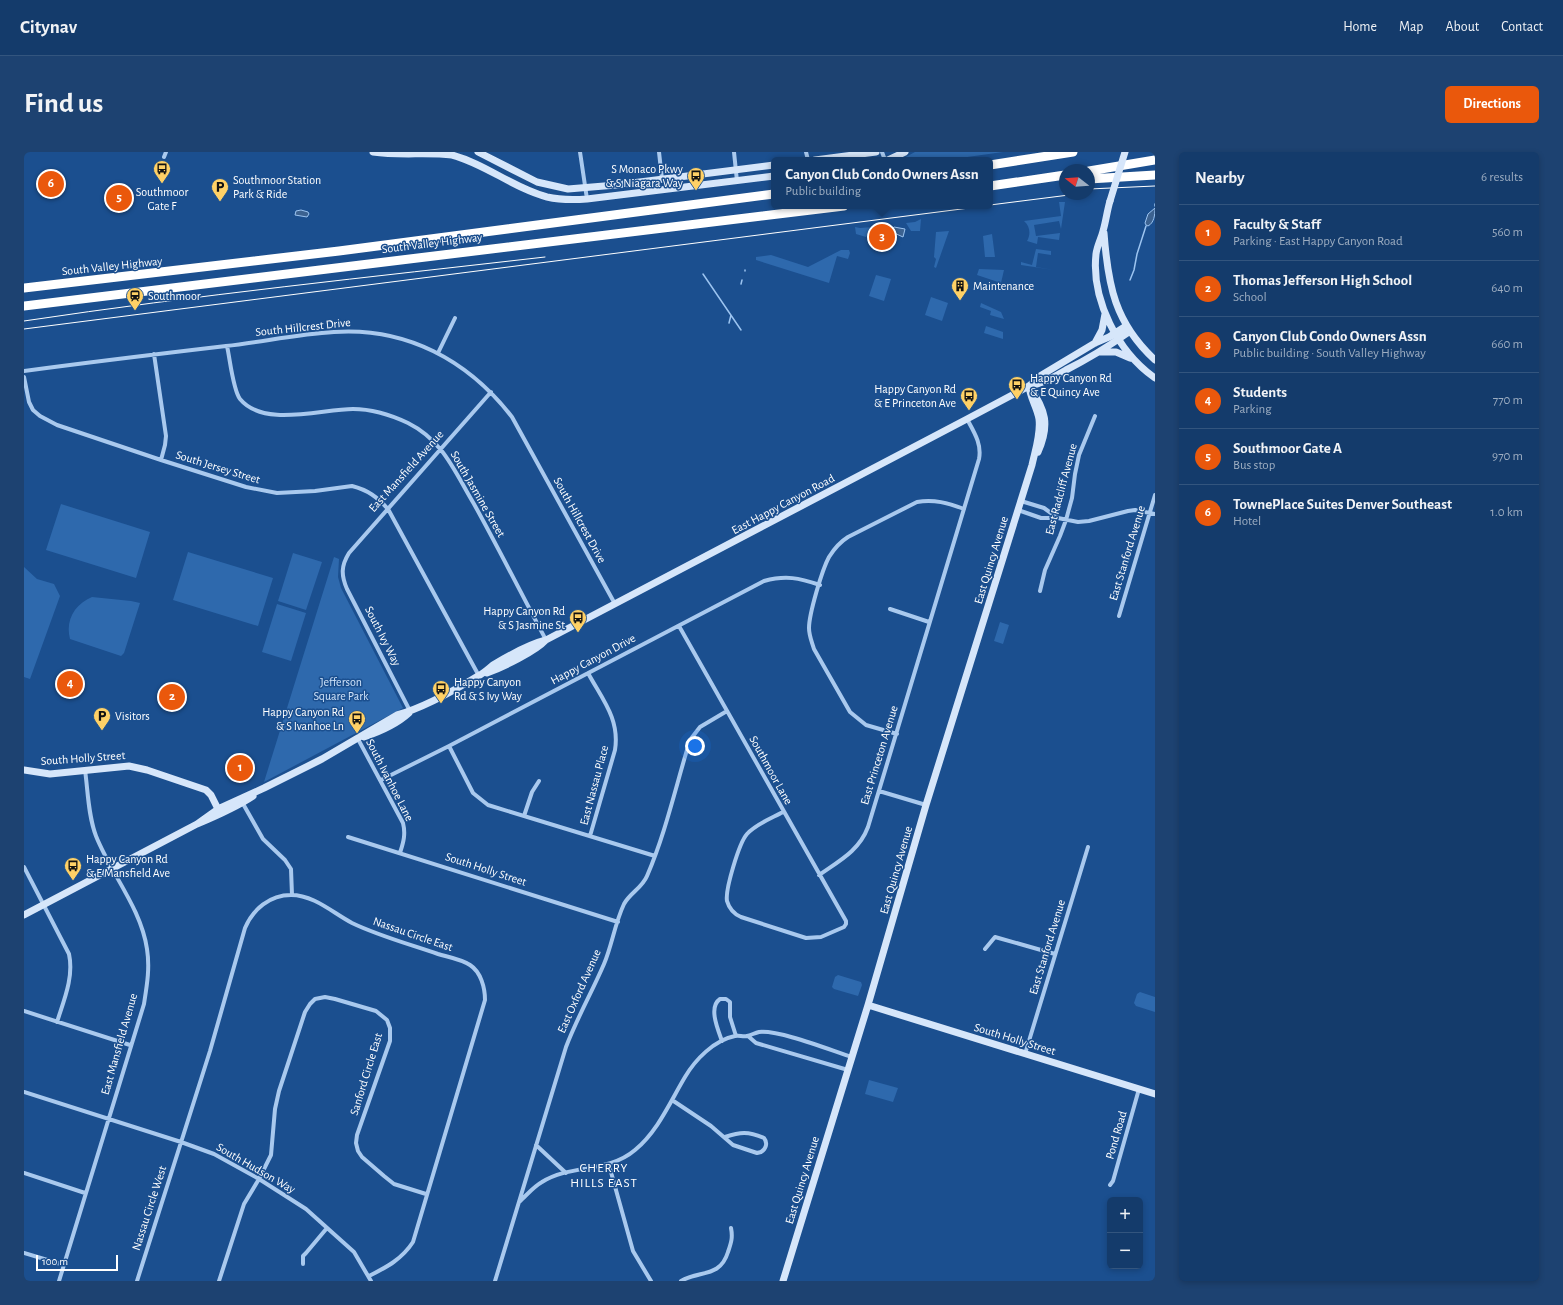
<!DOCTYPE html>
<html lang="en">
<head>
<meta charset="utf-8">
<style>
  :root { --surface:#143b6b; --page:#1d4271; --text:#f1f3f6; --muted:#9dadc1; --line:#33557e; --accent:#ea580c }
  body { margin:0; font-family:"Alegreya Sans",sans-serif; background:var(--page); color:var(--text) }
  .controls { position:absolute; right:12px; bottom:12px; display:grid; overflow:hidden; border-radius:6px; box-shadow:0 2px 6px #0003 }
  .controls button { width:36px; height:36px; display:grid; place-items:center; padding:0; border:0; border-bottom:1px solid var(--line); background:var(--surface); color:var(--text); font:20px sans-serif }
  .compass { position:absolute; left:1035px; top:12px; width:36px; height:36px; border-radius:50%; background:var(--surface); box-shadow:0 2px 6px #0003; rotate:287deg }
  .scale { position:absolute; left:12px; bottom:10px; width:82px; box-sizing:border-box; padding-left:4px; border:2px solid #fff; border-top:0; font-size:11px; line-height:14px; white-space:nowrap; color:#fff; -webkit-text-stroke:3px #1b4f8f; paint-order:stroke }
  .you { position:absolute; left:671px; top:594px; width:14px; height:14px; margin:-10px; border:3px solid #fff; border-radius:50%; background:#1a73e8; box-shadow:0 0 0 6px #1a73e833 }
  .badge { display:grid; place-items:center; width:26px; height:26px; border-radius:50%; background:var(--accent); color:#fff; font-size:13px; font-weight:700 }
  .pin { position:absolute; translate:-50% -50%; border:2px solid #fff; box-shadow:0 1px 4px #0006 }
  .popup { position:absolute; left:747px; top:5px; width:222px; height:52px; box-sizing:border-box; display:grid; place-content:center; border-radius:6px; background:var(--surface); filter:drop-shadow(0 1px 3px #0005); font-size:13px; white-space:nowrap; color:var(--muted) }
  .popup b { font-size:15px; color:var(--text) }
  .popup::after { content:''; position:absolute; left:50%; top:100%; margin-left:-8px; border:8px solid transparent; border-top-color:var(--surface) }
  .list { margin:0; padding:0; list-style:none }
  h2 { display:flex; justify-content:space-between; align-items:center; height:52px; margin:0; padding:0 16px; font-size:17px }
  h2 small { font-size:13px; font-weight:400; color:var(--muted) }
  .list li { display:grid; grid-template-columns:26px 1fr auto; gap:12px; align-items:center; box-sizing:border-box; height:56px; padding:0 16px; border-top:1px solid var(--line) }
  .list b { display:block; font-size:15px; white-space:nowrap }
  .list p { margin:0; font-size:13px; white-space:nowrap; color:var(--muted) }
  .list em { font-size:13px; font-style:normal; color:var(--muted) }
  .map { position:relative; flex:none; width:1131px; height:1129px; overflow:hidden; border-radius:6px }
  header { display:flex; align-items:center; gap:24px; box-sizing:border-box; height:56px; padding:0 20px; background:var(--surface); border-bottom:1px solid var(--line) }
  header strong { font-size:19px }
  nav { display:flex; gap:22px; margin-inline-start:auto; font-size:14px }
  .intro { display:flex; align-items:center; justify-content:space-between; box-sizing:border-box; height:96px; padding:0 24px }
  h1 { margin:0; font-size:28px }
  .button { padding:10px 18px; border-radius:6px; background:var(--accent); color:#fff; font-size:14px; font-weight:700 }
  main { display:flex; gap:24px; padding:0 24px }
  aside { flex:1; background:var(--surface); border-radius:6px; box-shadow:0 2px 6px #0003 }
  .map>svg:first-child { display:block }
  .green { fill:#2e69ad }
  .water { fill:#3c6290; stroke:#9cc4f0 }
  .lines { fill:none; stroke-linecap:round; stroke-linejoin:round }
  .stream { stroke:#9cc4f0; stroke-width:1.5 }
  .street { stroke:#a9c9ee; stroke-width:4 }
  .secondary { stroke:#d6e6fa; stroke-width:7 }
  .highway { stroke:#fff; stroke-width:9 }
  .tram { stroke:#fff; stroke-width:1 }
  .secondary-bridge { stroke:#d6e6fa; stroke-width:7 }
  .labels { text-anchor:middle; stroke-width:3; stroke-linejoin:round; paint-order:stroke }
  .poi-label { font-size:12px; fill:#fff; stroke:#1b4f8f; text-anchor:start }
  .street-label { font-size:12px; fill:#fff; stroke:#1b4f8f }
  .park-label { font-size:12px; fill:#cfe3fa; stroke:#1b4f8f }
  .neighbourhood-label { font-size:13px; letter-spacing:1px; fill:#fff; stroke:#1b4f8f }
</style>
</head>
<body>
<header>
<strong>Citynav</strong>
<nav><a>Home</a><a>Map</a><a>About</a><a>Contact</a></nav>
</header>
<div class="intro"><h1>Find us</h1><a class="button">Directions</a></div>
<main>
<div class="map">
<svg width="1131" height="1129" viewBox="0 0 1131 1129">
  <rect width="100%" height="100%" fill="#1b4f8f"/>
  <!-- green -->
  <path class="green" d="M891 0H979L922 8H876Z
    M1035 50H1041L1037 77 1035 69 1010 73 1012 84 1036 81 1035 88 1014 85 1013 92 1003 89C1007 82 1006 74 1000 69L1037 64Z
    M897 67 896 79H887L882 71 891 70Z
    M831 75 836 76 850 75 842 85 832 82Z
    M925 79 912 116 910 115 912 107 910 105 912 80Z
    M968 82 971 105H961L959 84Z
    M1012 97 1027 99V103L1014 101 1012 115 1030 118 997 113V110L1008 113Z
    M817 98H825L826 101 824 107 813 104 805 131 732 108V105L747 103 784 115Z
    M955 117 980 118 977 131 953 123Z
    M852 123 867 127 860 149 845 144Z
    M907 145 924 151 918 169 901 163Z
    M957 151 977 160 980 167 966 163 967 159 956 155Z
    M962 174 979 180V187L960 181Z
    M37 352 126 380 112 426 22 398Z
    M164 400 249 426 234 474 149 448Z
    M269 401 298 410 282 458 254 449Z
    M310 405 315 407 314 425 317 436 379 556 240 630Z
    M0 415 13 427 30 432 36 444 6 527 0 525Z
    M68 445 107 449 116 451 100 501 97 504 46 487C41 468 51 452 68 445Z
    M253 452 282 461 267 509 238 500Z
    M976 470 985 473 979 492 970 489Z
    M814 823 837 830 838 833 834 844 810 837 808 835 811 825Z
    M1116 840 1131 845V860L1112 854 1110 851 1113 842Z
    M845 928 874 936 869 950 841 942Z"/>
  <!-- water -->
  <path class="water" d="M1131 56C1131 63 1130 71 1124 74L1122 73 1121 71 1124 62Z
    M277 58 284 60 285 62 283 65 271 63 272 59Z
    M870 75 881 77 879 85 868 80V77Z"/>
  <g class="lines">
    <!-- stream -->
    <path class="stream" d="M1131 52V54
      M721 119V118
      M679 122 717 178
      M1106 128 1110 118 1113 102 1122 74
      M717 132 718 128
      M705 171 707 163"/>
    <!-- street -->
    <path class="street" d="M556 0 563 47
      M635 0 638 27
      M710 0 713 29
      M782 0 784 8
      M858 0 861 8
      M140 5 142 0
      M203 194C206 207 209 238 216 247 240 276 297 257 329 257 348 257 367 263 384 271 396 277 409 288 417 298 430 314 439 334 450 352 475 397 498 443 522 488
      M414 201 431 166
      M130 202 142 284 141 293 137 308
      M0 219C67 210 134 202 202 194 238 190 274 182 310 180 382 175 444 208 488 265L591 452
      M0 225 5 250 9 258 16 264 33 273 137 308 222 335 253 341 291 339 328 334C344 338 353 345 364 357L455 524
      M997 349 1020 356 1034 366
      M994 358 1017 366H1034L1054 370 1065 369 1104 359 1111 358 1131 362
      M1016 439 1021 418 1036 384 1042 368 1048 346 1051 322 1055 303 1071 264
      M866 457 905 470
      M1095 464 1131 343
      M655 474 822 769V772L820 775 797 785 782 786 717 765C710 762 705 756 703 749 701 738 715 691 723 682 732 672 748 666 759 660
      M564 521C578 547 596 567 591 598L566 684
      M386 559 323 437C317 423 317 414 325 401L467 240
      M873 582 842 573 826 560 790 497C788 490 785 484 785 476 785 462 798 418 805 405 810 397 816 390 824 385L893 350C910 347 924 351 940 357
      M334 587 379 671C382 683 379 691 376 701
      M425 594 449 641 464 653 631 704
      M357 628 425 594 740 429C762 423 775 426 796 433
      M855 639 902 653
      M218 650 239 687 261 708 267 717 268 743
      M500 664 508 640 515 629
      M324 685 594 770
      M0 715 45 802C50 825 40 848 33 870
      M795 723C815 709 835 699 844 675L955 307C958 292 950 280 943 267
      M961 797 971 785 1031 802
      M0 859 106 893
      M724 884 732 891 824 918
      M698 889C694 878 684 855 696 847H702L706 850V865L712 884
      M1001 902 1064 695
      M0 940 157 990 190 1002 235 1027 282 1057 330 1100 347 1129
      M648 948 687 974 709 993 733 1001 737 1000C742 997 744 991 740 986 724 979 716 980 701 985
      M512 993 542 1021
      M585 1013 609 1099 627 1129
      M0 1021 61 1041
      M1086 1033 1089 1029 1115 937
      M495 1050C502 1044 509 1035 518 1030 547 1012 584 1021 611 998 634 979 646 950 661 925 671 908 690 888 711 884 715 883 719 885 723 884 727 883 731 881 735 880 756 878 806 898 828 905
      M0 1101 40 1113
      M279 1112V1104L282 1101 303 1076
      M35 1129 120 852C123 833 126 816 123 797 117 756 87 722 72 684 64 663 64 639 61 618
      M113 1129 186 899 221 776C229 757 246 743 267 743 290 743 309 761 328 771 355 784 385 792 414 802 424 805 437 807 446 813 457 820 461 836 461 848L389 1090C378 1107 363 1115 345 1124
      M195 1129 220 1052 235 1027 247 1003 251 957 255 939 281 860 286 852 291 847 301 845 311 847 352 859 363 868 366 876V889L333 983 332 991 334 999 338 1005 360 1024 370 1032 402 1042
      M471 1129 542 895C553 866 568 840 580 812 588 793 591 771 600 752 606 741 618 736 623 724 642 680 652 633 666 588L676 575 703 559
      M657 1129C676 1118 696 1126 704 1100 707 1091 709 1086 707 1076"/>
    <!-- secondary -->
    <path class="secondary" d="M349 0C375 4 402 0 428 3 462 12 489 36 523 45 536 48 549 48 563 47L750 24
      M454 0 513 30 544 37 592 33 750 13
      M791 8 852 0
      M864 8 881 0
      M1086 49C1083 59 1082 69 1079 79 1077 87 1073 94 1072 102 1067 148 1094 200 1131 226
      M1080 81C1084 134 1091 171 1131 208
      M1071 191 1078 178 1081 162
      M1076 200H1092L1106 206
      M1005 234C1018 232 1030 225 1042 218 1064 207 1085 194 1105 180
      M1005 234C1022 258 1026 273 1014 300
      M463 521C479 515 511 500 522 488
      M340 585C355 580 373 572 385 561
      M0 618 26 622 105 614 123 618 182 638 187 643 196 661
      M173 672 194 657 240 636 298 607 373 563C399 556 431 538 454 524 460 521 464 517 469 513 484 504 506 492 522 488L943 267 1005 234 1016 224 1071 191 1085 185 1102 174
      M0 763 173 672C192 664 211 656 229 644
      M844 853 1131 942
      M759 1129 844 853 902 653 1008 313C1011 299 1017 282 1015 267 1013 255 1006 246 1005 234"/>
    <!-- highway -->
    <path class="highway" d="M966 13 1049 0
      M1065 19 1131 8
      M1065 27 1131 23
      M966 34 1041 23
      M0 136 315 99 750 42
      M0 154 820 54"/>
    <!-- tram -->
    <path class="tram" d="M1065 37 1131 34
      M966 53 1053 42
      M0 169C173 143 347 125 521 105
      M0 177 961 54"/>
    <!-- secondary-bridge -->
    <path class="secondary-bridge" d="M1086 49 1101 0"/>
  </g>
  <!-- icons -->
  <defs>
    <symbol id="bus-pin" viewBox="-11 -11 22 30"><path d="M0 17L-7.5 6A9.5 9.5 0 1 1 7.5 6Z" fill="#ffd166" stroke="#1b4f8f"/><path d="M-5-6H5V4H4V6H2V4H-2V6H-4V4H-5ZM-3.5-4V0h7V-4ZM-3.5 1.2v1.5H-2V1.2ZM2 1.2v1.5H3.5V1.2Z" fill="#111"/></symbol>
    <symbol id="parking-pin" viewBox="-11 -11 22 30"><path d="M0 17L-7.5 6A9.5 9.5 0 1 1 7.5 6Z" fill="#ffd166" stroke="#1b4f8f"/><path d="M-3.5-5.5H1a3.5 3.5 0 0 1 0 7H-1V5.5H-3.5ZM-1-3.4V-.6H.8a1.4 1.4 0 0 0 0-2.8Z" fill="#111"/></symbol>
    <symbol id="building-pin" viewBox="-11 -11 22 30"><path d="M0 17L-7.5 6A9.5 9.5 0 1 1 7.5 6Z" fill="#ffd166" stroke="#1b4f8f"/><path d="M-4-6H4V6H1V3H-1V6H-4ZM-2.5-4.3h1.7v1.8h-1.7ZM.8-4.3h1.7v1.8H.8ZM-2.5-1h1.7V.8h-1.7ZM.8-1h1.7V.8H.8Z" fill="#111"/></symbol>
    <symbol id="station-pin" viewBox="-11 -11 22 30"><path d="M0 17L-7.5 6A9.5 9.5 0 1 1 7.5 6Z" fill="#ffd166" stroke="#1b4f8f"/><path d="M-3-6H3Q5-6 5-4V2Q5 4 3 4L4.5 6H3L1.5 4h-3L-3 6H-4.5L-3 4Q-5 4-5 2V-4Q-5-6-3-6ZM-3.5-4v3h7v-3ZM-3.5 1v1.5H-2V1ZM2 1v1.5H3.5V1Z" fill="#111"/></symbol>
  </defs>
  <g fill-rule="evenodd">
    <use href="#bus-pin" x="128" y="7" width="20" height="27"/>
    <use href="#bus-pin" x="662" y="14" width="20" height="27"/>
    <use href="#parking-pin" x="186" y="25" width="20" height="27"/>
    <use href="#building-pin" x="926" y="124" width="20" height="27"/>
    <use href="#station-pin" x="101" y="134" width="20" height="27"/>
    <use href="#bus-pin" x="983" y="223" width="20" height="27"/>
    <use href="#bus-pin" x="935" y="234" width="20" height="27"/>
    <use href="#bus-pin" x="544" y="456" width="20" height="27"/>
    <use href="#bus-pin" x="407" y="527" width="20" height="27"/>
    <use href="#parking-pin" x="68" y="554" width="20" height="27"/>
    <use href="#bus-pin" x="323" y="557" width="20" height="27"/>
    <use href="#bus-pin" x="39" y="704" width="20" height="27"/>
  </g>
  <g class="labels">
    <!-- poi labels -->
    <g class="poi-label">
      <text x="659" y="21" text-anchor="end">S Monaco Pkwy<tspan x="659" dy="14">&amp; S Niagara Way</tspan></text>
      <text x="209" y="32">Southmoor Station<tspan x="209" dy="14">Park &amp; Ride</tspan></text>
      <text x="138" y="44" text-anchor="middle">Southmoor<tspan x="138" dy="14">Gate F</tspan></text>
      <text x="949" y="138">Maintenance</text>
      <text x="124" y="148">Southmoor</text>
      <text x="1006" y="230">Happy Canyon Rd<tspan x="1006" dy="14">&amp; E Quincy Ave</tspan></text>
      <text x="932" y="241" text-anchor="end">Happy Canyon Rd<tspan x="932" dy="14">&amp; E Princeton Ave</tspan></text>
      <text x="541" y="463" text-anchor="end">Happy Canyon Rd<tspan x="541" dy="14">&amp; S Jasmine St</tspan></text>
      <text x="430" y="534">Happy Canyon<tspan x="430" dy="14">Rd &amp; S Ivy Way</tspan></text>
      <text x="320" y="564" text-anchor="end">Happy Canyon Rd<tspan x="320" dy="14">&amp; S Ivanhoe Ln</tspan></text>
      <text x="91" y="568">Visitors</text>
      <text x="62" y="711">Happy Canyon Rd<tspan x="62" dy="14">&amp; E Mansfield Ave</tspan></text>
    </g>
    <!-- street labels -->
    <g class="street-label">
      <text transform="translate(408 91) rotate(-7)" y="4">South Valley Highway</text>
      <text transform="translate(88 114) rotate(-6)" y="4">South Valley Highway</text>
      <text transform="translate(279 175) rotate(-6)" y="4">South Hillcrest Drive</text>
      <text transform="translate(194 315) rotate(17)" y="4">South Jersey Street</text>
      <text transform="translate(382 319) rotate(-48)" y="4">East Mansfield Avenue</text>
      <text transform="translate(1037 337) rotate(-75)" y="4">East Radcliff Avenue</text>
      <text transform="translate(454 342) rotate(60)" y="4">South Jasmine Street</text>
      <text transform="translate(759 352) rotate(-28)" y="4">East Happy Canyon Road</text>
      <text transform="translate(556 368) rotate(61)" y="4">South Hillcrest Drive</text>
      <text transform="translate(1103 401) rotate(-73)" y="4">East Stanford Avenue</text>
      <text transform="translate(967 408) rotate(-73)" y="4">East Quincy Avenue</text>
      <text transform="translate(359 484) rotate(63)" y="4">South Ivy Way</text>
      <text transform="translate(569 507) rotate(-28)" y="4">Happy Canyon Drive</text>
      <text transform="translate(855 603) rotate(-73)" y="4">East Princeton Avenue</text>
      <text transform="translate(59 606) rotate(-4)" y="4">South Holly Street</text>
      <text transform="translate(747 618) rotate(61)" y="4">Southmoor Lane</text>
      <text transform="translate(366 628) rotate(63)" y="4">South Ivanhoe Lane</text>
      <text transform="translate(570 633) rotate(-75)" y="4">East Nassau Place</text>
      <text transform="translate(462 717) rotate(18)" y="4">South Holly Street</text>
      <text transform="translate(872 718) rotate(-74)" y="4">East Quincy Avenue</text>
      <text transform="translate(389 782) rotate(19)" y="4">Nassau Circle East</text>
      <text transform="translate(1023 795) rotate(-73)" y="4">East Stanford Avenue</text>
      <text transform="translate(555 839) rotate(-66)" y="4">East Oxford Avenue</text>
      <text transform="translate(991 887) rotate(17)" y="4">South Holly Street</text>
      <text transform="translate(95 892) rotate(-74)" y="4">East Mansfield Avenue</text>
      <text transform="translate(342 922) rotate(-73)" y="4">Sanford Circle East</text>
      <text transform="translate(1092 983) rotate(-74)" y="4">Pond Road</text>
      <text transform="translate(232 1016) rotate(30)" y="4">South Hudson Way</text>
      <text transform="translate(778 1028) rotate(-73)" y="4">East Quincy Avenue</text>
      <text transform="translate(125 1056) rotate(-72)" y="4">Nassau Circle West</text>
    </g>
    <!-- park labels -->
    <g class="park-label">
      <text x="317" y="534">Jefferson<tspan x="317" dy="14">Square Park</tspan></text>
    </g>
    <!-- neighbourhood labels -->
    <g class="neighbourhood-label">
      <text x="580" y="1020">CHERRY<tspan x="580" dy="15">HILLS EAST</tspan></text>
    </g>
  </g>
</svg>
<div class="controls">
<button>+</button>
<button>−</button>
</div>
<svg class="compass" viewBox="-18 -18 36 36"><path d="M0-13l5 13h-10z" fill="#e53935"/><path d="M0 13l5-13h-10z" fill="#9dadc1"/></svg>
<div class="scale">100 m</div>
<div class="you"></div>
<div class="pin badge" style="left:216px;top:616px">1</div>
<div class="pin badge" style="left:148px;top:545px">2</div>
<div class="pin badge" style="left:858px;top:85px">3</div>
<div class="popup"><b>Canyon Club Condo Owners Assn</b>Public building</div>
<div class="pin badge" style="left:46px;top:532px">4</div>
<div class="pin badge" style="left:95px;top:46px">5</div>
<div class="pin badge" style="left:27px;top:32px">6</div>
</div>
<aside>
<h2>Nearby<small>6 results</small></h2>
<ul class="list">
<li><span class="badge">1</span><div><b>Faculty &amp; Staff</b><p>Parking · East Happy Canyon Road</p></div><em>560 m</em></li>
<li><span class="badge">2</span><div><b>Thomas Jefferson High School</b><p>School</p></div><em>640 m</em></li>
<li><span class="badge">3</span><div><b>Canyon Club Condo Owners Assn</b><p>Public building · South Valley Highway</p></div><em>660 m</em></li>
<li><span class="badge">4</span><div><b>Students</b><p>Parking</p></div><em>770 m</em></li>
<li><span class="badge">5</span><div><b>Southmoor Gate A</b><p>Bus stop</p></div><em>970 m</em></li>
<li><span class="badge">6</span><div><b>TownePlace Suites Denver Southeast</b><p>Hotel</p></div><em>1.0 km</em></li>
</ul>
</aside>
</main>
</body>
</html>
